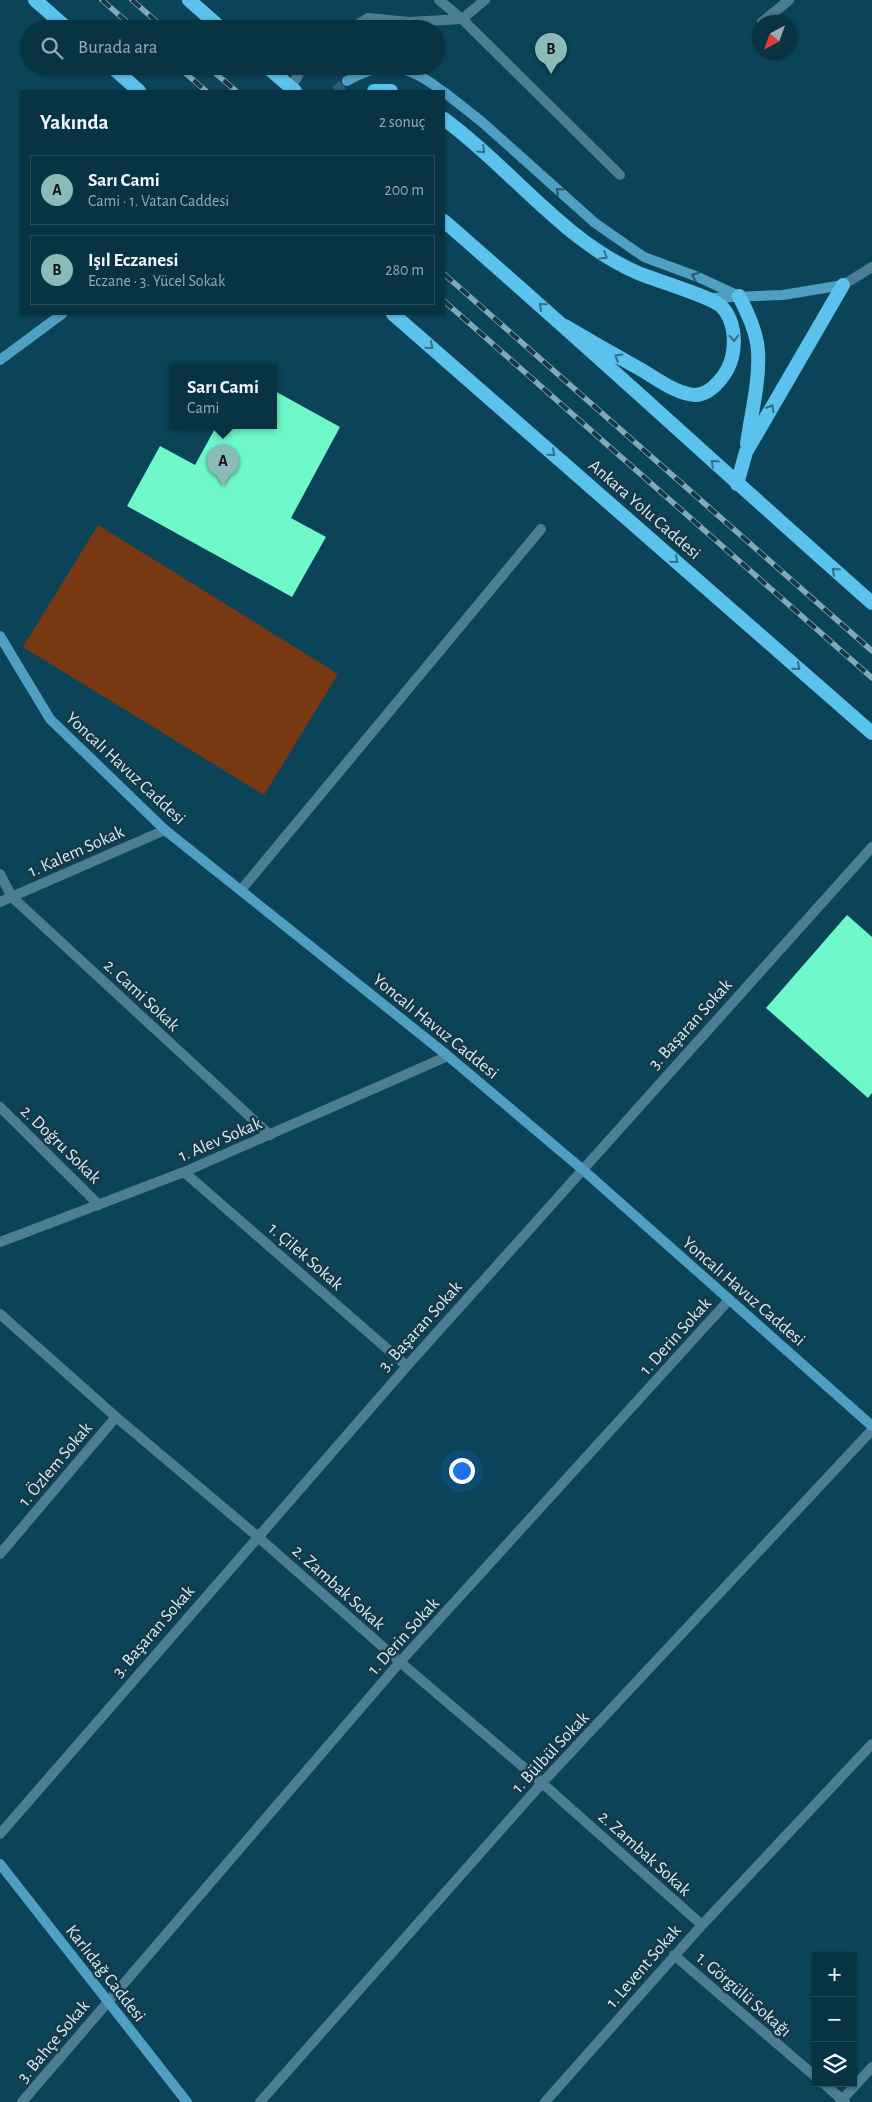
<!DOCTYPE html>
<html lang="tr">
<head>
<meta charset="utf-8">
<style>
  :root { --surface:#083343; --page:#163f4e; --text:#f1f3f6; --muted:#98aab2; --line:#294e5c; --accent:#8bbbb9 }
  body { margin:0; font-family:"Alegreya Sans",sans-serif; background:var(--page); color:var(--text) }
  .controls { position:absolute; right:15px; bottom:15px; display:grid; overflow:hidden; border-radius:0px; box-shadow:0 1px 4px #0004 }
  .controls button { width:45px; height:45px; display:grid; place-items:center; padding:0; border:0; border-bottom:1px solid var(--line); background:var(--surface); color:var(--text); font:25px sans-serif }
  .compass { position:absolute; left:752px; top:15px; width:45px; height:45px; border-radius:50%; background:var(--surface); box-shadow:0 1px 4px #0004; rotate:221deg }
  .you { position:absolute; left:461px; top:1470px; width:18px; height:18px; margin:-12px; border:4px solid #fff; border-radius:50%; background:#1a73e8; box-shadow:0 0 0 8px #1a73e833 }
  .badge { display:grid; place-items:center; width:32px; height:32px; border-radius:50%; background:var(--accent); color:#111; font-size:16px; font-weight:700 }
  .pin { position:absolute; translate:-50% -41px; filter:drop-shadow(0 1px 2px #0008) }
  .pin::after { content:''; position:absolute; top:26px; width:18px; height:15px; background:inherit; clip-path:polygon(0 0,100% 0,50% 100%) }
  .popup { position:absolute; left:169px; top:364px; width:108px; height:65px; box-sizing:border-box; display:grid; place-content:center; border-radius:0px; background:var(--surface); filter:drop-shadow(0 1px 4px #0005); font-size:16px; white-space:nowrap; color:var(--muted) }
  .popup b { font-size:19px; color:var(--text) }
  .popup::after { content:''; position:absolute; left:50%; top:100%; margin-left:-10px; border:10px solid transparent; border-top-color:var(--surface) }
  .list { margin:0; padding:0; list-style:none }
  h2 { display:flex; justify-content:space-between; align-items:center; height:65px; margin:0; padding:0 20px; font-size:21px }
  h2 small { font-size:16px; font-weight:400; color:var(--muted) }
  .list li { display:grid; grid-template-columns:32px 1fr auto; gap:15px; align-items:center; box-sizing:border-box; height:70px; margin:0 10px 10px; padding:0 10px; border:1px solid var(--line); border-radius:0px }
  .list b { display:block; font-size:19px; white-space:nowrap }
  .list p { margin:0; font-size:16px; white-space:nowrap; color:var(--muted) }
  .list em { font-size:16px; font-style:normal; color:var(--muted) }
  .icon { flex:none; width:28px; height:28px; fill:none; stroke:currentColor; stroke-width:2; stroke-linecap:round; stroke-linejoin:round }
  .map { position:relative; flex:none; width:872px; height:2102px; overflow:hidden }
  .search { position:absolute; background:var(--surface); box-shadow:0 1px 4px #0004; left:20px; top:20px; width:425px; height:55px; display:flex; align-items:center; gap:12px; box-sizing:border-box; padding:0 18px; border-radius:28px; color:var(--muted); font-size:19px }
  .panel { position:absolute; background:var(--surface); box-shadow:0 1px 4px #0004; left:20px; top:90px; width:425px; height:225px; border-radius:0px }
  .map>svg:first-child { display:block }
  .green { fill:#783912 }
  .building { fill:#6ff9cb }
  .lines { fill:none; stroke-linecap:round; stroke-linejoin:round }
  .secondary-tunnel { stroke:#295d71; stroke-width:10; stroke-dasharray:10 5; stroke-linecap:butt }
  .minor { stroke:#4c7d92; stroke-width:10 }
  .secondary { stroke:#4e9fc1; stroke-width:10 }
  .trunk { stroke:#5bc2ee; stroke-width:14 }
  .rail-casing { stroke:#82a9b9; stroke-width:5.5 }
  .rail { stroke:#193845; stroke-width:4; stroke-dasharray:11; stroke-linecap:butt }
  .oneway { stroke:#336f89 }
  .oneway2 { stroke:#29576a }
  .labels { text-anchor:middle; stroke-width:5; stroke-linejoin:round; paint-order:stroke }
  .street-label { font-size:18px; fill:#d2edf9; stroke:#193845 }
</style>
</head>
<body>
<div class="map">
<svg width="872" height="2102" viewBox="0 0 872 2102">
  <rect width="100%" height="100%" fill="#0b4459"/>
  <!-- green -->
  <path class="green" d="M98 525 338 674 264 795 23 647Z"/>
  <!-- building -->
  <path class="building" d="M273 390 340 427 291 518 326 537 292 597 127 506 160 446 195 465 217 425H273Z
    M847 915 872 937V1093L868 1098 766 1008Z"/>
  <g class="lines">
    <!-- secondary-tunnel -->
    <path class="secondary-tunnel" d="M335 91 347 81"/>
    <!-- minor -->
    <path class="minor" d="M439 0 462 19 620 175
      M762 22 789 0
      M350 29 368 18 409 22 462 19 485 0
      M291 88 303 66
      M843 285 872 267
      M0 874 12 897 270 1135
      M241 890 541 529
      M0 902 165 830
      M0 1107 99 1205
      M184 1172 407 1366
      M0 1242 184 1172 448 1056
      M0 1314 116 1417 257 1536 400 1662 542 1783 702 1925
      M0 1554 116 1417
      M0 1834 407 1366 872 847
      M674 1955 816 2077
      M823 2083 845 2102
      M22 2102 400 1662 729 1300
      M260 2102 542 1783 872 1430
      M545 2102 702 1925 872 1744
      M840 2102 872 2067"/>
    <!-- secondary -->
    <path class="secondary" d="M347 81C385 59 409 65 442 91
      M444 92 482 122 595 223 644 257 698 277 739 296
      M707 298 783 295 843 285
      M0 360 62 314
      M0 636 50 719 165 830 448 1056 582 1169 872 1426
      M0 1864 187 2102"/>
    <!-- trunk -->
    <path class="trunk" d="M35 0 68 29
      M189 0 222 29
      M111 66 139 91
      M266 66 295 91
      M374 91H391
      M444 119C510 167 562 240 638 273 655 280 713 297 722 307 734 320 736 340 732 357 729 372 712 395 695 395 676 394 656 378 640 369 615 355 590 341 565 326
      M444 221C588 346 728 476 872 603
      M739 296C747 312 757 332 758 351 760 381 751 414 747 444
      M393 314 872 733
      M737 484 746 452 843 285"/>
    <defs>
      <path id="rail" d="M102 0 135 29
        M132 0 165 29
        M177 66 206 91
        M207 66 236 91
        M444 274 872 651
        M444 301 872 678"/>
    </defs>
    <!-- rail casing -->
    <use href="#rail" class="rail-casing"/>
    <!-- rail -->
    <use href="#rail" class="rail"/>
  </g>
  <!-- one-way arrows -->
  <defs><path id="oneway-chevron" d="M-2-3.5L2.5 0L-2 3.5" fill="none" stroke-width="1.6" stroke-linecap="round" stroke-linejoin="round" transform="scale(1.25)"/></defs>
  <g class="oneway">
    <use href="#oneway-chevron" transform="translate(482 150) rotate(43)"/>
    <use href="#oneway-chevron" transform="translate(604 256) rotate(32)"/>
    <use href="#oneway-chevron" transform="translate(542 306) rotate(-139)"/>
    <use href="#oneway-chevron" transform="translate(734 338) rotate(87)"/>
    <use href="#oneway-chevron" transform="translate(430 346) rotate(41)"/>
    <use href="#oneway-chevron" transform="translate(618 357) rotate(-150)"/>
    <use href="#oneway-chevron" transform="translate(771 408) rotate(-60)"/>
    <use href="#oneway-chevron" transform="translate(552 453) rotate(41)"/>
    <use href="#oneway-chevron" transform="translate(714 463) rotate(-138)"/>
    <use href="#oneway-chevron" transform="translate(675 560) rotate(41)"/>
    <use href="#oneway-chevron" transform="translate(835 571) rotate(-139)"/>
    <use href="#oneway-chevron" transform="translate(797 667) rotate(41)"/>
  </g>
  <g class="oneway2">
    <use href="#oneway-chevron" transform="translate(559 191) rotate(-138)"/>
    <use href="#oneway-chevron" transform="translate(695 276) rotate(-158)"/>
  </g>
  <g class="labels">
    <!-- street labels -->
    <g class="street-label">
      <text transform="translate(645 509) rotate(41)" y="6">Ankara Yolu Caddesi</text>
      <text transform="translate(126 768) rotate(43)" y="6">Yoncalı Havuz Caddesi</text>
      <text transform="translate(76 851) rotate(-24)" y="6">1. Kalem Sokak</text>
      <text transform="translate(142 995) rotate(43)" y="6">2. Cami Sokak</text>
      <text transform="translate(690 1024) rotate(-48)" y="6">3. Başaran Sokak</text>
      <text transform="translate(436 1026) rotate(39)" y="6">Yoncalı Havuz Caddesi</text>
      <text transform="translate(220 1139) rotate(-23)" y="6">1. Alev Sokak</text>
      <text transform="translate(61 1144) rotate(44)" y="6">2. Doğru Sokak</text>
      <text transform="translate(306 1256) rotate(41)" y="6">1. Çilek Sokak</text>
      <text transform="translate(744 1291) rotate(41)" y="6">Yoncalı Havuz Caddesi</text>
      <text transform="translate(420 1326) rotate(-48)" y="6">3. Başaran Sokak</text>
      <text transform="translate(675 1336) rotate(-48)" y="6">1. Derin Sokak</text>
      <text transform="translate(55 1464) rotate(-50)" y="6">1. Özlem Sokak</text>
      <text transform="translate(339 1587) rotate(42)" y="6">2. Zambak Sokak</text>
      <text transform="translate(153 1631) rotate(-49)" y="6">3. Başaran Sokak</text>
      <text transform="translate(403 1636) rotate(-48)" y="6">1. Derin Sokak</text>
      <text transform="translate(550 1752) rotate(-47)" y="6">1. Bülbül Sokak</text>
      <text transform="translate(645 1853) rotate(42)" y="6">2. Zambak Sokak</text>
      <text transform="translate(643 1966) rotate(-49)" y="6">1. Levent Sokak</text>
      <text transform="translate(106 1973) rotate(52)" y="6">Karlıdağ Caddesi</text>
      <text transform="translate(744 1994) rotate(41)" y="6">1. Görgülü Sokağı</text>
      <text transform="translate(53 2041) rotate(-50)" y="6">3. Bahçe Sokak</text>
    </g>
  </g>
</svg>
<div class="controls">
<button>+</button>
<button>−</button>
<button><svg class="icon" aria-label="layers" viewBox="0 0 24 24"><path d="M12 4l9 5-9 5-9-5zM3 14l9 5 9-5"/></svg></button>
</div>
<svg class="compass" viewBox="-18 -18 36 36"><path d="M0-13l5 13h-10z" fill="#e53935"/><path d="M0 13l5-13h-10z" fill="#98aab2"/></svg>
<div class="you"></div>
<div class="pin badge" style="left:223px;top:486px">A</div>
<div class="popup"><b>Sarı Cami</b>Cami</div>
<div class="pin badge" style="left:551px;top:74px">B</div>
<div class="search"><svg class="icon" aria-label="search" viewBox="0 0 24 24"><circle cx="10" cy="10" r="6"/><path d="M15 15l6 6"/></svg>Burada ara</div>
<section class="panel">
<h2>Yakında<small>2 sonuç</small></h2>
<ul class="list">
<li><span class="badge">A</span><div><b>Sarı Cami</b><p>Cami · 1. Vatan Caddesi</p></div><em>200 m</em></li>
<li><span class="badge">B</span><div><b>Işıl Eczanesi</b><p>Eczane · 3. Yücel Sokak</p></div><em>280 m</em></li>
</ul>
</section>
</div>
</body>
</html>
